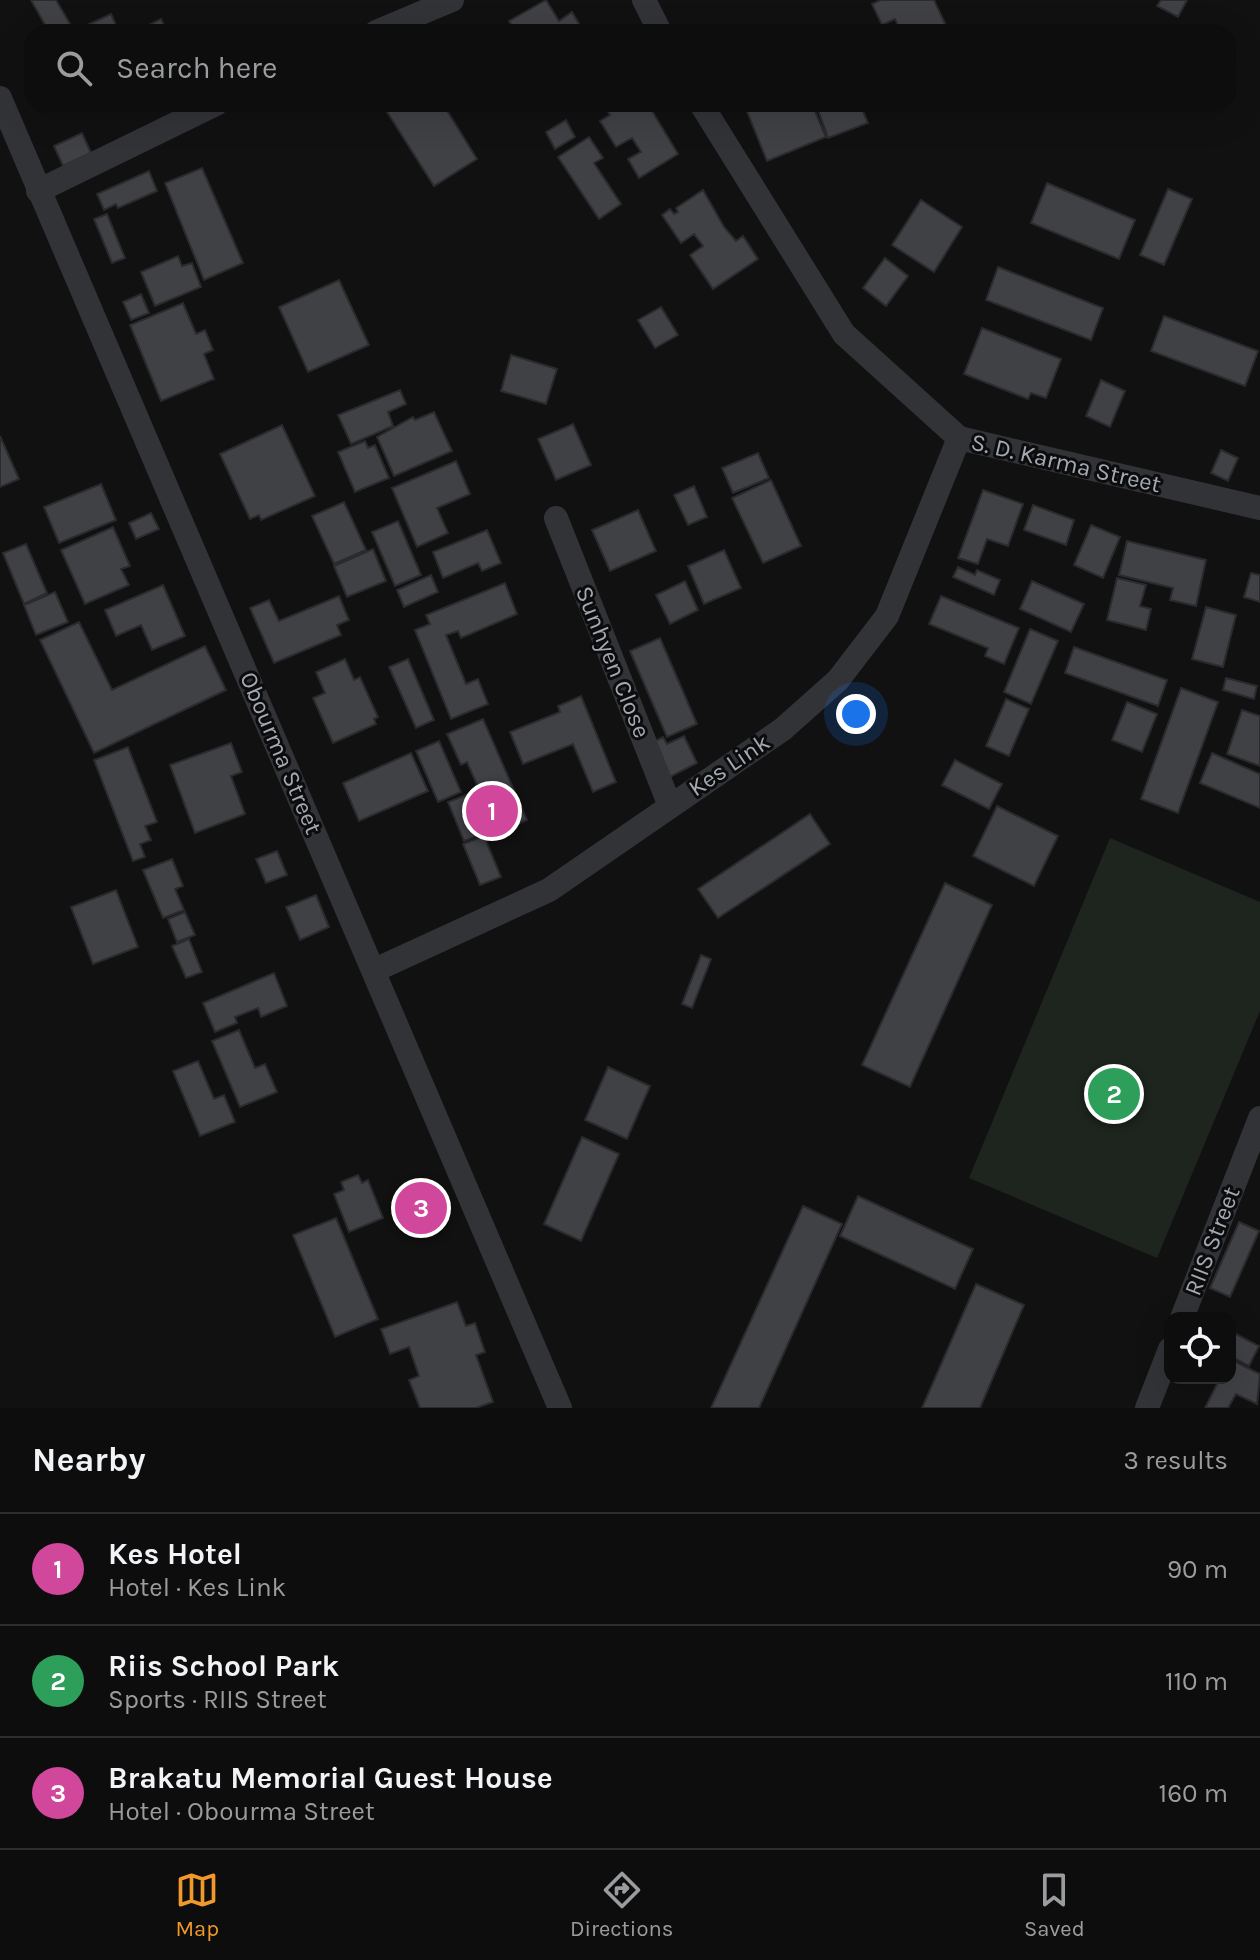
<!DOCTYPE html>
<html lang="en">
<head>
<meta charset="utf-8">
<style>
  :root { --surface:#0d0d0e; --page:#1b1b1c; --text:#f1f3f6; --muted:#9a9c9e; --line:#2d2d2e; --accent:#ef992c }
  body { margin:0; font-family:Karla,sans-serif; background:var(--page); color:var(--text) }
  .controls { position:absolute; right:24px; bottom:24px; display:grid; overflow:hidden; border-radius:16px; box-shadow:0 8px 32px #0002 }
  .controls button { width:72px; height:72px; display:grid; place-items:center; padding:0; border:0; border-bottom:2px solid var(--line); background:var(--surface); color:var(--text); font:40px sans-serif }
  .you { position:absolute; left:856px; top:714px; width:28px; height:28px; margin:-20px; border:6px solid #fff; border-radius:50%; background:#1a73e8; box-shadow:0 0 0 12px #1a73e833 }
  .badge { display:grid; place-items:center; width:52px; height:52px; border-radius:50%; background:var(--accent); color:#fff; font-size:26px; font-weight:700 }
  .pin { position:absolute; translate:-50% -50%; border:4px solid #fff; box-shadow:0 2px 8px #0006 }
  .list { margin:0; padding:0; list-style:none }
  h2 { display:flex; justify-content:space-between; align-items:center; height:104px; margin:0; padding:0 32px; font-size:34px }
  h2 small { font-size:26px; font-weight:400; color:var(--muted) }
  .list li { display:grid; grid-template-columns:52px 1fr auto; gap:24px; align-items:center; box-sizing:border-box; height:112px; padding:0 32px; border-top:2px solid var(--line) }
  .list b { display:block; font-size:30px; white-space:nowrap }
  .list p { margin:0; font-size:26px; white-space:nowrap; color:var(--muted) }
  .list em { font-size:26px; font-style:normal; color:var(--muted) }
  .icon { flex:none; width:44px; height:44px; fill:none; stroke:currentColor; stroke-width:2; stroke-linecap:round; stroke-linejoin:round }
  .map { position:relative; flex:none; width:1260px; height:1408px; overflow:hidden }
  .search { position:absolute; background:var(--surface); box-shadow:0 8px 32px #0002; left:24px; right:24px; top:24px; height:88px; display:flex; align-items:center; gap:20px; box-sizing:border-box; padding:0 28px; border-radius:24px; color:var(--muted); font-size:30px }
  .sheet { height:440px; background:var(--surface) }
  nav { display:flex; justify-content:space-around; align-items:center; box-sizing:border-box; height:112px; border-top:2px solid var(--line); background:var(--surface); font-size:22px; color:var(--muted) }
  nav a { display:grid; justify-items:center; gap:4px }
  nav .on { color:var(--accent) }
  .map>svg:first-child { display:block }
  .green { fill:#1d251e }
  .building { fill:#404145; stroke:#2b2b2e; stroke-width:2 }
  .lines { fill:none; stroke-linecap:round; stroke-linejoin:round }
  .minor { stroke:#323337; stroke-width:24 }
  .labels { text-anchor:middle; stroke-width:6; stroke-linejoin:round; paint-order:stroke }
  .street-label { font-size:24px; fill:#a2a9b3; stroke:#0c0c0d }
</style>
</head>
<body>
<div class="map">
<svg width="1260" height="1408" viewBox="0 0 1260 1408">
  <rect width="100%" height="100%" fill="#111112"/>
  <!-- green -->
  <path class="green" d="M1110 838 1260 902V1011L1157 1258 969 1178Z"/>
  <!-- building -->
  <path class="building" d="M31 0H56L73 29 49 32Z
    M546 0 559 21 572 12 582 29 577 32H516L509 21Z
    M881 0H934L949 32H901L895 19 882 25 872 4Z
    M1161 0H1187L1178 17 1157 6Z
    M111 14 119 32H72Z
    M161 19 167 32H153L149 25Z
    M382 104H443L477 159 434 186Z
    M603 104H648L678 154 639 178 628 159 641 152 632 138 616 147 600 121 610 115Z
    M744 104H812L826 137 767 161Z
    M816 104H860L868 123 828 138Z
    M566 120 575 137 555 149 546 132Z
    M82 133 91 153 63 166 54 146Z
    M589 137 603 158 594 163 621 204 599 219 558 157Z
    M202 168 243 263 204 280 165 183Z
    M149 171 157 191 118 208 116 204 104 210 97 194Z
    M1047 183 1135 220 1119 259 1031 223Z
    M1168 189 1192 199 1164 265 1140 255Z
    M703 190 724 227 736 241 743 236 758 259 713 289 690 255 703 246 694 234 681 243 662 215 670 209 674 214 678 212 676 208Z
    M921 200 962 227 934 272 892 245Z
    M107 214 125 258 112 263 94 219Z
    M178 256 182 266 192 263 201 287 155 306 141 272Z
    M885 258 908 276 886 306 863 288Z
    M998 267 1103 308 1091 340 986 300Z
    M339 280 369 345 308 372 279 307Z
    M141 294 149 313 131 320 123 302Z
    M183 303 196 334 205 330 213 350 204 354 214 379 161 401 130 325Z
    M661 307 678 335 655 348 638 320Z
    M1164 316 1258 351 1245 386 1151 351Z
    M982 328 1061 359 1046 398 1031 393 1028 399 964 374Z
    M511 355 557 369 546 404 501 391Z
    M1101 380 1125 391 1110 427 1086 416Z
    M400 390 406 404 388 412 393 426 351 444 338 415Z
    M434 412 452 451 394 476 377 437 413 417 415 420Z
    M573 424 591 465 556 480 538 439Z
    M282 425 315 496 261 520 259 515 250 519 220 454Z
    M0 436 19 479 0 487Z
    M365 441 368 448 375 445 389 478 355 492 338 452Z
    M1221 450 1238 458 1228 481 1211 473Z
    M758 453 769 478 733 493 722 468Z
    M456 461 470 494 437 508 448 533 417 547 392 488Z
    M771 480 801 546 763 563 732 498Z
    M101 484 116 520 59 543 44 507Z
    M694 486 707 517 688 525 674 495Z
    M983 490 1023 504 1008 546 987 539 978 564 958 558Z
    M344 502 366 550 334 564 312 516Z
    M1033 505 1074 520 1066 545 1024 530Z
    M638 510 656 551 610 571 592 530Z
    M151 513 159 529 136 539 129 523Z
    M398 521 421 575 395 586 372 532Z
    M1091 525 1120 537 1103 578 1074 565Z
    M113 527 130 566 121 569 129 585 85 604 61 550Z
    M487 530 501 563 482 571 478 563 443 578 433 552Z
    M1127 541 1206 560 1196 606 1170 600 1173 588 1119 575Z
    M26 544 47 593 24 604 3 553Z
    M373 549 386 581 347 597 334 566Z
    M724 550 741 588 704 604 688 566Z
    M958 567 975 575 977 570 1000 580 994 595 953 577Z
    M1251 573 1260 575V602L1244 597Z
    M431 575 438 592 404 607 397 590Z
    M1117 578 1146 585 1140 606 1151 609 1146 630 1107 620Z
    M685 581 698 610 670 624 656 595Z
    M1032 581 1084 604 1071 632 1020 609Z
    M505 583 517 614 461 638 458 631 446 635 466 684 478 679 488 704 451 719 415 630 430 624 426 615Z
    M163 585 185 636 152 650 141 625 116 636 105 610Z
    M55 592 68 622 36 635 24 605Z
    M339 596 349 620 337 625 341 635 274 663 250 608 269 600 279 621Z
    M941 596 1019 628 1004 664 985 656 988 648 929 624Z
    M1206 607 1236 615 1223 667 1192 659Z
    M79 622 112 690 205 646 226 690 94 753 40 640Z
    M1030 629 1058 641 1031 704 1004 692Z
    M660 638 697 724 667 737 630 651Z
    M1074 647 1167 680 1158 706 1065 673Z
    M345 659 354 680 360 677 378 717 374 719 376 724 333 743 313 698 325 693 316 672Z
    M408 659 434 720 416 728 389 667Z
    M1226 678 1257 686 1254 699 1223 690Z
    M1181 688 1218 702 1178 813 1141 799Z
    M581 696 616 782 593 792 573 744 523 764 510 732 560 712 558 706Z
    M1006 699 1029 709 1009 756 986 746Z
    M1127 702 1157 714 1142 752 1112 740Z
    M1242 710 1260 716V766L1227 754Z
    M483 719 527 820 498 833 467 762 461 765 447 734Z
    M684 736 697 763 666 779 649 744 663 737 667 744Z
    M439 741 461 792 438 802 416 751Z
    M231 743 242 772 231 776 245 814 195 833 170 765Z
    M128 747 157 822 145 826 151 840 140 844 145 857 133 861 94 760Z
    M411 753 428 791 359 821 343 783Z
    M1212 753 1260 774V808L1200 783Z
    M955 760 1002 784 989 809 942 785Z
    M466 795 482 834 464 841 448 802Z
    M997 806 1058 836 1034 886 973 856Z
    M810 814 830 844 718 918 698 889Z
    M484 836 501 877 480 885 463 844Z
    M277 851 287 875 266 883 256 859Z
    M172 859 183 886 175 889 184 910 163 918 143 870Z
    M945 883 992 905 910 1087 862 1065Z
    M116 890 138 947 93 964 71 907Z
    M316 895 329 927 300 940 286 907Z
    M185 912 195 935 177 942 168 919Z
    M189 939 202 972 186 978 172 946Z
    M701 955 711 959 692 1008 682 1004Z
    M274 973 287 1006 261 1017 258 1008 235 1017 237 1023 215 1032 203 1003Z
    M239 1030 255 1068 265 1064 277 1092 240 1107 212 1041Z
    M198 1061 214 1099 224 1095 235 1122 200 1136 173 1071Z
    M608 1067 650 1086 627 1139 585 1120Z
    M582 1137 619 1154 581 1241 544 1224Z
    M358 1175 362 1183 368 1180 383 1218 349 1232 334 1194 344 1190 341 1182Z
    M858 1196 973 1249 955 1289 840 1236Z
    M803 1206 842 1224 759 1408H711Z
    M336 1218 378 1319 335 1337 293 1235Z
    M1239 1222 1259 1231 1230 1297 1210 1288Z
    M976 1284 1024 1305 980 1408H922Z
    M457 1302 466 1326 475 1323 485 1352 476 1355 493 1402 476 1408H420L409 1380 419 1376 409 1347 390 1354 381 1329Z
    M1230 1331 1259 1346 1249 1366 1230 1356Z
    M1230 1359 1260 1374 1257 1404 1236 1394 1228 1408H1205L1220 1378H1230Z"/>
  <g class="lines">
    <!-- minor -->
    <path class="minor" d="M644 0 660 32
      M376 32 452 0
      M0 98 560 1408
      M701 104 844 334 959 438 1260 508
      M38 191 216 104
      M556 518 670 806
      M375 970 549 890 783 729 838 680 887 616 959 438
      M1182 1318 1260 1118
      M1147 1408 1170 1349"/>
  </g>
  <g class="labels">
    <!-- street labels -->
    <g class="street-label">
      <text transform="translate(1066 463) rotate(13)" y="8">S. D. Karma Street</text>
      <text transform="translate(613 662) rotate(68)" y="8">Sunhyen Close</text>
      <text transform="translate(281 753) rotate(67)" y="8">Obourma Street</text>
      <text transform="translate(729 765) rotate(-34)" y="8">Kes Link</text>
      <text transform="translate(1212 1241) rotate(-69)" y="8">RIIS Street</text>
    </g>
  </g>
</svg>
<div class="controls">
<button><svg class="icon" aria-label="locate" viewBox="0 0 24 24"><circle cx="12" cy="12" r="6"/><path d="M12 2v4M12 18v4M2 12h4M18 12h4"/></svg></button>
</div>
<div class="you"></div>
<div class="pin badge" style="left:492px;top:811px;background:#d1479c">1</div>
<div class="pin badge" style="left:1114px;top:1094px;background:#2e9e5b">2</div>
<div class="pin badge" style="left:421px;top:1208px;background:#d1479c">3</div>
<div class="search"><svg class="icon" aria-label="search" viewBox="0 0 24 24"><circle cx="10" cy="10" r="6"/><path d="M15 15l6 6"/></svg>Search here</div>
</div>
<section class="sheet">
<h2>Nearby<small>3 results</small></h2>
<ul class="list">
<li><span class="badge" style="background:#d1479c">1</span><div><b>Kes Hotel</b><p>Hotel · Kes Link</p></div><em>90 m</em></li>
<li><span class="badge" style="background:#2e9e5b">2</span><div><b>Riis School Park</b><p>Sports · RIIS Street</p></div><em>110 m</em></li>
<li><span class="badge" style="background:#d1479c">3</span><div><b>Brakatu Memorial Guest House</b><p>Hotel · Obourma Street</p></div><em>160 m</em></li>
</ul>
</section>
<nav>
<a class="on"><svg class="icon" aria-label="map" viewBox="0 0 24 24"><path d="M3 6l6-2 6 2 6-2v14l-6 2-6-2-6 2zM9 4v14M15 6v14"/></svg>Map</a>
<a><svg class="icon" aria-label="directions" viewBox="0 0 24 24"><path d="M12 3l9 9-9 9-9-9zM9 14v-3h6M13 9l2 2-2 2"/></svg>Directions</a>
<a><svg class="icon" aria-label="saved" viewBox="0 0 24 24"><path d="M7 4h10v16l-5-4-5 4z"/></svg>Saved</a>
</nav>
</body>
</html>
